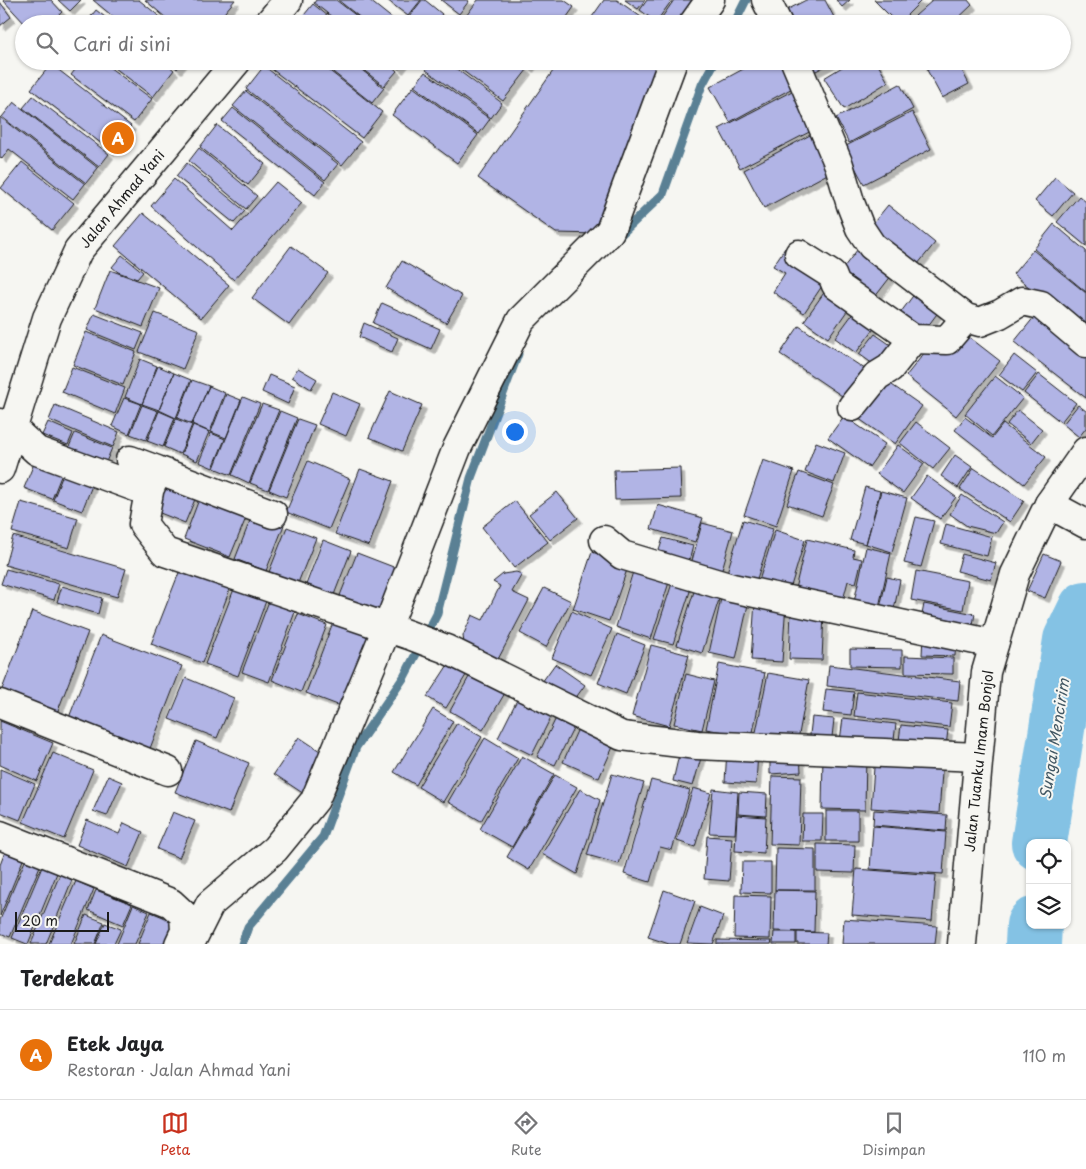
<!DOCTYPE html>
<html lang="id">
<head>
<meta charset="utf-8">
<style>
  :root { --surface:#fff; --page:#f6f6f6; --text:#202124; --muted:#757577; --line:#e0e0e0; --accent:#c8321e }
  body { margin:0; font-family:"Playpen Sans",sans-serif; background:var(--page); color:var(--text) }
  .controls { position:absolute; right:15px; bottom:15px; display:grid; overflow:hidden; border-radius:10px; box-shadow:0 1px 4px #0004 }
  .controls button { width:45px; height:45px; display:grid; place-items:center; padding:0; border:0; border-bottom:1px solid var(--line); background:var(--surface); color:var(--text); font:25px sans-serif }
  .scale { position:absolute; left:15px; bottom:12px; width:94px; box-sizing:border-box; padding-left:5px; border:2px solid #1c1c1c; border-top:0; font-size:14px; line-height:18px; white-space:nowrap; color:#1c1c1c; -webkit-text-stroke:4px #f6f6f2; paint-order:stroke }
  .you { position:absolute; left:514px; top:431px; width:18px; height:18px; margin:-12px; border:4px solid #fff; border-radius:50%; background:#1a73e8; box-shadow:0 0 0 8px #1a73e833 }
  .badge { display:grid; place-items:center; width:32px; height:32px; border-radius:50%; background:var(--accent); color:#fff; font-size:16px; font-weight:700 }
  .pin { position:absolute; translate:-50% -50%; border:2px solid #fff; box-shadow:0 1px 5px #0006 }
  .list { margin:0; padding:0; list-style:none }
  h2 { display:flex; justify-content:space-between; align-items:center; height:65px; margin:0; padding:0 20px; font-size:21px }
  h2 small { font-size:16px; font-weight:400; color:var(--muted) }
  .list li { display:grid; grid-template-columns:32px 1fr auto; gap:15px; align-items:center; box-sizing:border-box; height:90px; padding:0 20px; border-top:1px solid var(--line) }
  .list b { display:block; font-size:19px; white-space:nowrap }
  .list p { margin:0; font-size:16px; white-space:nowrap; color:var(--muted) }
  .list em { font-size:16px; font-style:normal; color:var(--muted) }
  .icon { flex:none; width:28px; height:28px; fill:none; stroke:currentColor; stroke-width:2; stroke-linecap:round; stroke-linejoin:round }
  .map { position:relative; flex:none; width:1086px; height:944px; overflow:hidden }
  .search { position:absolute; background:var(--surface); box-shadow:0 1px 4px #0004; left:15px; right:15px; top:15px; height:55px; display:flex; align-items:center; gap:12px; box-sizing:border-box; padding:0 18px; border-radius:28px; color:var(--muted); font-size:19px }
  .sheet { height:155px; background:var(--surface) }
  nav { display:flex; justify-content:space-around; align-items:center; box-sizing:border-box; height:70px; border-top:1px solid var(--line); background:var(--surface); font-size:14px; color:var(--muted) }
  nav a { display:grid; justify-items:center; gap:2px }
  nav .on { color:var(--accent) }
  .map>svg:first-child { display:block }
  .lines { fill:none; stroke-linecap:round; stroke-linejoin:round }
  .stream { stroke:#5a8094; stroke-width:9 }
  .river { stroke:#84c2e4; stroke-width:56 }
  .building { fill:#b1b4e5; stroke:#1c1c1c; filter:url(#shadow) }
  .minor-casing { stroke:#1c1c1c; stroke-width:31 }
  .major-casing { stroke:#1c1c1c; stroke-width:31 }
  .minor { stroke:#f6f6f2; stroke-width:28 }
  .major { stroke:#f6f6f2; stroke-width:28 }
  .labels { text-anchor:middle; stroke-width:4; stroke-linejoin:round; paint-order:stroke }
  .street-label { font-size:14px; fill:#1c1c1c; stroke:#f6f6f2 }
  .water-label { font-size:15px; font-style:italic; fill:#405662; stroke:#f6f6f2 }
</style>
</head>
<body>
<div class="map">
<svg width="1086" height="944" viewBox="0 0 1086 944">
  <defs>
    <filter id="shadow"><feDropShadow dx="4.5" dy="4.5" stdDeviation="0" flood-color="#0004"/></filter>
  </defs>
  <rect width="100%" height="100%" fill="#f6f6f2"/>
  <filter id="ink" filterUnits="userSpaceOnUse"><feTurbulence type="fractalNoise" baseFrequency=".02" numOctaves="2"/><feDisplacementMap in="SourceGraphic" scale="10" xChannelSelector="R" yChannelSelector="G"/><feConvolveMatrix kernelMatrix="1 2 1 2 8 2 1 2 1" color-interpolation-filters="sRGB"/></filter>
  <g filter="url(#ink)">
    <g class="lines">
      <!-- stream -->
      <path class="stream" d="M734 24 746 0
        M616 239 663 194 702 85 715 61
        M242 944 248 927 323 837 356 747 404 677 437 614 471 478 518 354"/>
      <!-- river -->
      <path class="river" d="M1039 843 1071 640 1086 609
        M1033 944 1034 925"/>
    </g>
    <!-- building -->
    <path class="building" d="M3 0H51L62 12 49 24H25Z
      M58 0H81L70 11Z
      M93 0H139L169 24H122Z
      M145 0H235L215 24H173Z
      M316 0H336L367 24H341L314 3Z
      M338 0H369L399 24H368Z
      M387 0H421L408 16Z
      M422 0H425L442 14 434 24H417L409 17Z
      M441 0H467L469 1 459 14Z
      M478 0H564L574 7 562 24H468L463 20Z
      M604 0H617L651 24H587Z
      M625 0H645L638 9Z
      M647 0H672L656 22 640 10Z
      M674 0H697L680 24H659L658 23Z
      M806 0H825L836 21 830 24H790L783 12Z
      M836 0H850L842 7Z
      M874 0H922L898 24Z
      M933 0H968L972 5 952 24H923L915 16Z
      M0 2 11 17 0 26Z
      M313 4 338 24H305L300 20Z
      M96 10 114 24H85Z
      M72 61H101L152 99 134 122 71 75 78 66Z
      M106 61H163L174 70 153 97Z
      M168 61H184L177 69Z
      M267 61H317L382 112 362 138 265 64Z
      M319 61H351L384 88 372 103Z
      M352 61H386L397 71 384 86Z
      M389 61H405L399 69Z
      M433 61H446L502 103 491 118 426 70Z
      M450 61H515L527 70 503 101Z
      M520 61H534L529 68Z
      M560 61H663L599 234 556 233 478 178Z
      M758 61H785L798 85 730 122 710 87Z
      M809 61H835L814 72Z
      M852 61H876L888 82 844 109 824 78Z
      M944 61H957L969 84 942 98 927 70Z
      M51 64 131 126 111 151 31 89Z
      M264 66 361 142 342 165 246 89Z
      M425 72 490 119 479 134 414 86Z
      M900 84 913 109 849 143 836 118Z
      M413 87 478 135 457 163 392 115Z
      M796 89 817 128 740 168 719 129Z
      M246 91 338 164 325 180 233 106Z
      M33 96 109 154 99 167 23 108Z
      M14 102 98 168 86 183 2 117Z
      M233 108 325 182 315 195 222 121Z
      M912 112 931 149 864 184 844 147Z
      M0 117 85 184 73 199 9 149 2 159 0 157Z
      M217 125 265 164 248 185 200 147Z
      M814 133 835 170 764 208 744 170Z
      M199 148 257 196 246 209 189 161Z
      M22 162 74 203 52 230 1 188Z
      M187 163 245 211 234 223 176 176Z
      M1055 177 1073 192 1053 216 1035 201Z
      M174 179 233 231 276 182 302 203 234 280 151 206Z
      M1079 196 1086 202V246L1057 222Z
      M888 205 935 243 913 270 866 232Z
      M143 213 229 285 201 318 115 246Z
      M1054 224 1086 251V292L1034 249Z
      M861 245 895 271 871 302 837 276Z
      M291 246 328 273 289 325 252 298Z
      M785 248 828 277 804 313 773 292 785 273 773 266Z
      M1033 250 1086 293V334L1013 274Z
      M122 255 143 272 137 279 118 272 112 267Z
      M402 261 462 296 446 323 386 288Z
      M110 270 159 288 143 327 95 308Z
      M828 287 852 304 828 338 804 321Z
      M918 289 942 307 922 334 898 316Z
      M382 303 440 329 431 349 373 323Z
      M1039 311 1086 347V398L1014 342Z
      M854 312 876 326 856 353 835 338Z
      M155 313 199 330 183 369 139 352Z
      M94 314 143 333 136 350 87 330Z
      M364 323 398 338 392 352 359 337Z
      M799 326 868 371 848 400 780 354Z
      M960 330 1000 361 956 416 906 376 933 342Z
      M86 332 136 352 123 385 73 365Z
      M875 334 895 348 880 369 859 354Z
      M1014 355 1037 373 1022 392 999 375Z
      M140 359 157 366 142 404 125 397Z
      M158 366 174 373 159 410 142 404Z
      M72 367 125 388 115 414 62 392Z
      M298 368 317 379 311 389 292 377Z
      M174 373 191 380 176 418 159 410Z
      M1039 374 1076 403 1061 422 1024 393Z
      M269 375 295 386 288 404 262 392Z
      M995 376 1023 398 992 436 965 414Z
      M882 378 922 406 895 444 855 416Z
      M192 380 209 386 192 424 177 418Z
      M209 386 225 393 210 432 192 424Z
      M390 391 422 405 402 451 369 437Z
      M332 392 360 404 346 436 318 424Z
      M226 394 241 400 226 438 211 432Z
      M243 397 260 404 231 475 214 468Z
      M124 398 141 404 129 434 112 426Z
      M262 404 279 410 249 483 232 475Z
      M55 405 119 432 113 447 49 420Z
      M142 405 158 411 146 440 130 434Z
      M1078 405 1086 411V428L1079 437 1063 424Z
      M1018 410 1042 429 1031 443 1007 424Z
      M159 411 175 418 163 447 147 441Z
      M280 411 297 418 268 490 250 483Z
      M844 416 885 444 869 467 828 438Z
      M965 417 992 438 1003 424 1046 457 1024 484 955 430Z
      M176 419 192 425 180 454 164 447Z
      M298 419 315 425 286 497 269 490Z
      M48 422 73 433 68 445 42 435Z
      M916 422 950 448 933 469 900 443Z
      M193 425 209 432 197 461 181 454Z
      M75 433 112 448 106 462 69 447Z
      M211 433 225 439 213 468 199 462Z
      M816 442 845 453 834 483 805 472Z
      M898 445 924 464 903 493 877 474Z
      M955 455 972 467 958 488 941 476Z
      M37 456 65 466 52 499 24 488Z
      M763 460 794 471 776 526 744 515Z
      M308 461 350 479 329 529 286 512Z
      M66 467 95 478 82 511 53 500Z
      M680 468 681 498 615 500 614 470Z
      M974 468 1024 501 1010 522 960 489Z
      M360 469 393 481 369 546 335 534Z
      M799 472 834 485 822 516 787 504Z
      M927 476 956 497 940 519 911 498Z
      M166 485 196 497 185 523 155 511Z
      M865 487 880 491 866 544 850 540Z
      M881 491 907 498 892 552 866 544Z
      M557 492 578 518 550 540 529 514Z
      M201 494 248 513 230 557 184 539Z
      M962 495 1003 522 996 533 967 526 950 514Z
      M515 501 548 542 514 568 482 527Z
      M21 502 78 518 69 548 12 532Z
      M658 505 703 518 695 542 651 529Z
      M253 513 284 525 266 571 235 559Z
      M916 517 934 521 921 567 904 563Z
      M743 520 773 529 753 591 724 582Z
      M702 523 733 531 719 580 689 572Z
      M946 524 992 537 987 556 941 544Z
      M287 527 316 538 298 583 269 572Z
      M775 530 805 540 788 596 757 587Z
      M13 536 126 569 117 597 5 565Z
      M663 538 693 546 686 572 655 563Z
      M807 539 854 550 853 557 862 559 856 583 848 581 841 608 793 597Z
      M323 540 351 551 332 600 304 590Z
      M866 547 891 553 877 616 852 611Z
      M592 552 629 564 609 621 573 609Z
      M357 553 396 568 378 613 339 598Z
      M962 554 996 563 991 580 957 571Z
      M1044 554 1061 561 1045 598 1027 591Z
      M635 565 671 576 651 639 616 627Z
      M6 569 59 584 54 600 1 584Z
      M180 570 230 589 202 663 151 644Z
      M916 571 968 581 963 610 911 600Z
      M516 572 522 574 512 592 529 600 494 667 465 650 463 636 472 615 483 620 500 586 493 582 503 574Z
      M674 577 693 582 673 644 654 639Z
      M887 577 900 580 892 619 878 616Z
      M697 582 722 590 702 653 677 645Z
      M62 586 102 598 98 614 57 602Z
      M544 588 571 601 546 647 520 633Z
      M234 589 266 601 238 676 205 664Z
      M722 594 749 600 736 659 709 653Z
      M755 600 786 602 782 662 751 660Z
      M269 601 295 612 269 682 242 672Z
      M924 604 975 614 971 634 920 625Z
      M32 611 88 632 57 713 1 692Z
      M572 611 612 629 591 675 552 658Z
      M791 611 824 612 822 660 789 659Z
      M298 614 327 625 301 692 272 680Z
      M335 617 372 631 343 707 306 693Z
      M617 634 645 645 626 694 598 683Z
      M101 635 182 666 149 751 68 720Z
      M923 636 956 638 955 656 922 655Z
      M651 645 689 655 669 726 632 716Z
      M850 649 902 650V667L850 666Z
      M905 656 953 658V674L905 673Z
      M453 657 471 667 446 708 427 697Z
      M555 664 585 685 572 703 542 682Z
      M719 664 765 673 752 737 706 729Z
      M829 665 960 681 958 701 827 686Z
      M474 668 508 688 483 730 450 711Z
      M768 673 809 680 797 745 755 737Z
      M686 674 714 681 702 730 674 724Z
      M186 678 234 698 217 738 169 719Z
      M826 689 854 692 851 715 823 712Z
      M857 692 952 703 949 727 854 716Z
      M519 696 553 713 532 755 498 738Z
      M433 709 453 721 416 785 394 772Z
      M558 714 576 723 555 765 537 757Z
      M812 717 834 719 831 746 809 743Z
      M843 718 896 724 893 747 840 741Z
      M0 721 53 743 37 781 0 765Z
      M581 722 617 738 599 778 563 762Z
      M457 723 482 737 443 802 418 787Z
      M901 725 948 730 945 754 898 748Z
      M299 737 329 757 304 794 274 774Z
      M485 738 518 758 481 821 448 802Z
      M196 741 249 763 229 813 175 792Z
      M681 746 703 751 693 786 673 781Z
      M727 750 758 752 756 784 725 782Z
      M770 752H800L801 772 770 774Z
      M53 753 93 770 64 839 23 822Z
      M823 754 866 755 865 810 822 809Z
      M875 754 943 759 939 813 871 808Z
      M522 756 554 774 512 847 480 829Z
      M0 769 35 784 20 820 0 812Z
      M612 774 644 783 619 864 587 855Z
      M555 775 577 787 529 870 507 857Z
      M108 776 122 782 107 816 93 811Z
      M772 776 801 777 799 845 770 844Z
      M651 780 690 790 672 850 660 847 650 882 624 874Z
      M693 788 711 793 695 847 677 841Z
      M580 789 600 800 577 874 542 854Z
      M713 789 738 792 735 834 709 833Z
      M739 792 767 794 766 816 738 814Z
      M874 810 947 815 946 831 873 825Z
      M826 811H858V841H826Z
      M173 812 195 821 179 858 157 849Z
      M803 814H823L822 841H802Z
      M737 815 766 817 764 853 735 851Z
      M87 820 119 834 124 823 143 832 128 867 77 845Z
      M873 826 946 832 943 874 870 869Z
      M707 836 732 838 729 881 704 879Z
      M817 844 855 845 854 873 817 872Z
      M776 848 815 849V890H775Z
      M5 852 23 860 0 916V865Z
      M25 861 40 866 10 937 0 933V920Z
      M742 862H771V893L741 892Z
      M42 867 57 873 28 944H27L12 938Z
      M856 869 936 875 932 921 852 915Z
      M60 874 72 880 46 944H31Z
      M76 881 94 889 71 944H49Z
      M96 890 132 904 123 925 88 910Z
      M664 890 695 901 680 944H669L648 937Z
      M775 890 815 891 814 932 774 931Z
      M735 895 771 896 770 939 734 938Z
      M133 905 149 912 135 944H117Z
      M700 907 723 916 713 944 687 943Z
      M151 912 173 921 164 944H138Z
      M86 915 104 922 95 944H74Z
      M844 919 937 926 935 944H842Z
      M105 923 121 929 114 944H96Z
      M774 932H796V944H773Z
      M797 932 827 933 826 944H797Z
      M717 940 772 941 771 944H717Z"/>
    <g class="lines">
      <defs>
        <path id="minor" d="M766 0 778 24
          M268 24 288 0
          M693 24 710 0
          M795 61 839 165 851 205 860 228 872 246 966 318 980 322 1000 314 1022 301 1041 305 1086 343
          M799 254 832 275 836 285 913 339
          M852 407 877 376 890 368 913 339 947 340 966 318
          M0 423 12 428 37 451 149 492 143 524 165 552 409 635 446 649 622 736 697 745 978 757
          M130 460 157 470 151 486
          M0 469 47 318 78 251 237 61
          M157 470 273 514
          M1049 504 1086 524
          M604 540 622 555 732 588 994 644
          M0 704 168 771
          M0 835 171 903 184 915 185 931 179 944
          M190 944 210 904 275 849 315 800 387 628 457 448 521 320 610 231 673 61"/>
        <path id="major" d="M962 944 986 672 1015 574 1049 504 1086 451"/>
      </defs>
      <!-- minor casing -->
      <use href="#minor" class="minor-casing"/>
      <!-- major casing -->
      <use href="#major" class="major-casing"/>
      <!-- minor -->
      <use href="#minor" class="minor"/>
      <!-- major -->
      <use href="#major" class="major"/>
    </g>
  </g>
  <g class="labels">
    <!-- street labels -->
    <g class="street-label">
      <text transform="translate(122 199) rotate(-50)" y="5">Jalan Ahmad Yani</text>
      <text transform="translate(979 761) rotate(-84)" y="5">Jalan Tuanku Imam Bonjol</text>
    </g>
    <!-- water labels -->
    <g class="water-label">
      <text transform="translate(1055 739) rotate(-81)" y="5">Sungai Mencirim</text>
    </g>
  </g>
</svg>
<div class="controls">
<button><svg class="icon" aria-label="locate" viewBox="0 0 24 24"><circle cx="12" cy="12" r="6"/><path d="M12 2v4M12 18v4M2 12h4M18 12h4"/></svg></button>
<button><svg class="icon" aria-label="layers" viewBox="0 0 24 24"><path d="M12 4l9 5-9 5-9-5zM3 14l9 5 9-5"/></svg></button>
</div>
<div class="scale">20 m</div>
<div class="you"></div>
<div class="pin badge" style="left:118px;top:138px;background:#e8710a">A</div>
<div class="search"><svg class="icon" aria-label="search" viewBox="0 0 24 24"><circle cx="10" cy="10" r="6"/><path d="M15 15l6 6"/></svg>Cari di sini</div>
</div>
<section class="sheet">
<h2>Terdekat<small></small></h2>
<ul class="list">
<li><span class="badge" style="background:#e8710a">A</span><div><b>Etek Jaya</b><p>Restoran · Jalan Ahmad Yani</p></div><em>110 m</em></li>
</ul>
</section>
<nav>
<a class="on"><svg class="icon" aria-label="map" viewBox="0 0 24 24"><path d="M3 6l6-2 6 2 6-2v14l-6 2-6-2-6 2zM9 4v14M15 6v14"/></svg>Peta</a>
<a><svg class="icon" aria-label="directions" viewBox="0 0 24 24"><path d="M12 3l9 9-9 9-9-9zM9 14v-3h6M13 9l2 2-2 2"/></svg>Rute</a>
<a><svg class="icon" aria-label="saved" viewBox="0 0 24 24"><path d="M7 4h10v16l-5-4-5 4z"/></svg>Disimpan</a>
</nav>
</body>
</html>
